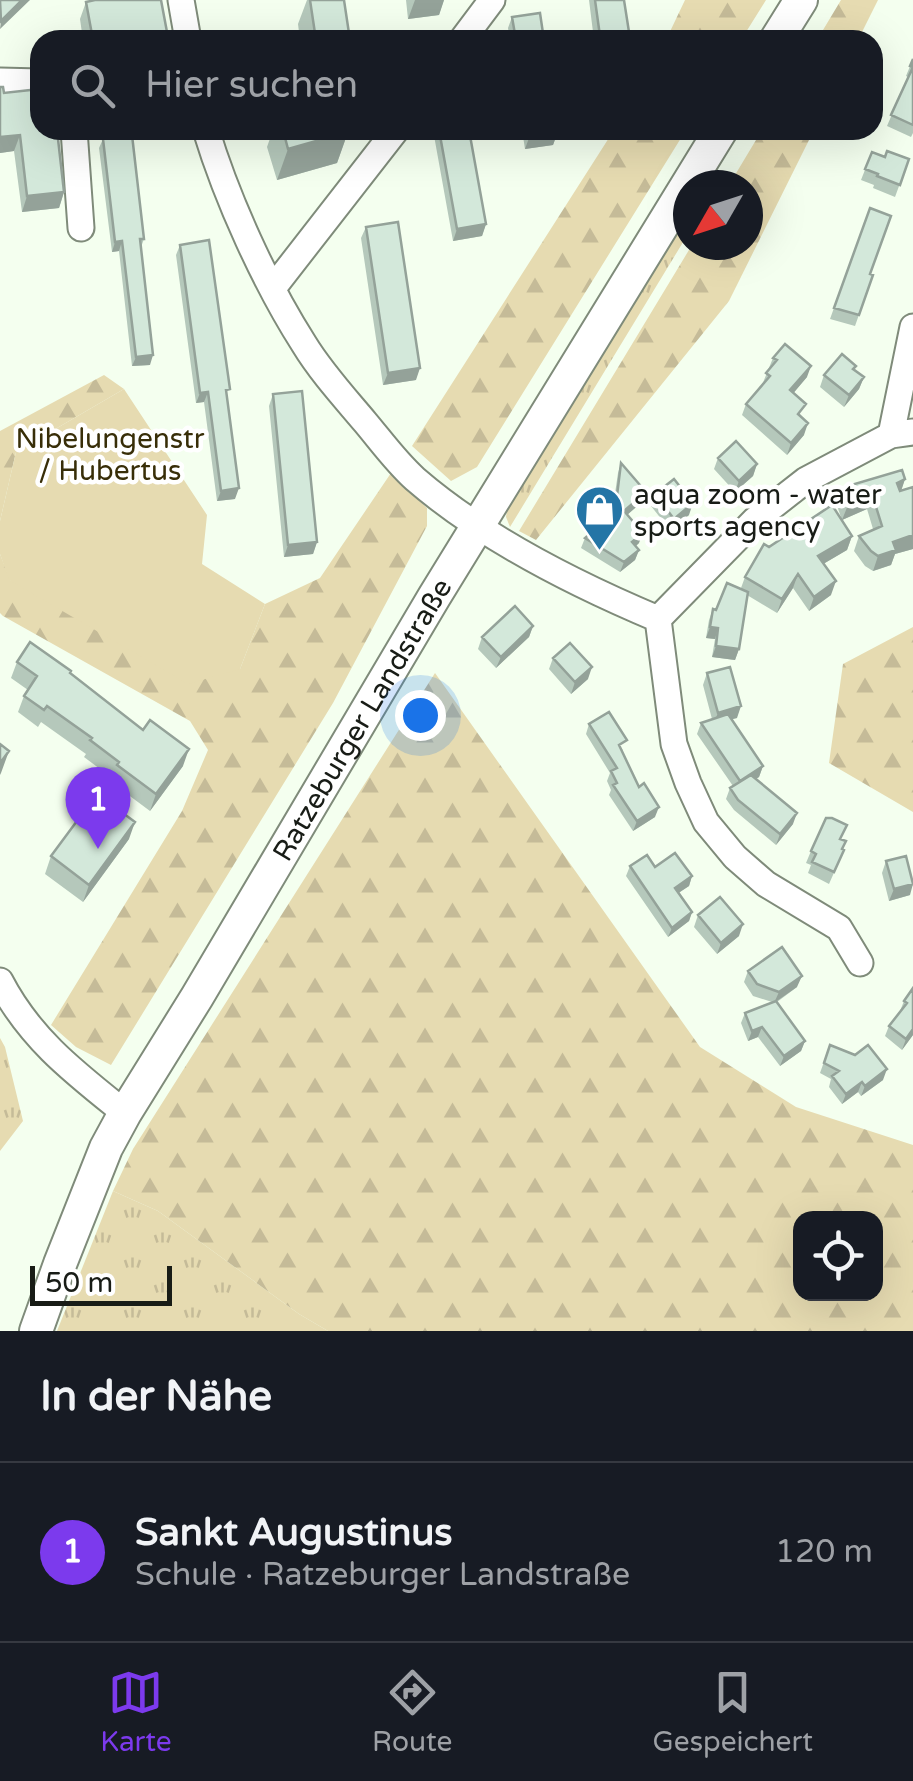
<!DOCTYPE html>
<html lang="de">
<head>
<meta charset="utf-8">
<style>
  :root { --surface:#171b24; --page:#242831; --text:#f1f3f6; --muted:#9ea1a6; --line:#363941; --accent:#7c3aed }
  body { margin:0; font-family:"Varela Round",sans-serif; background:var(--page); color:var(--text) }
  .controls { position:absolute; right:30px; bottom:30px; display:grid; overflow:hidden; border-radius:20px; box-shadow:0 10px 40px #0002 }
  .controls button { width:90px; height:90px; display:grid; place-items:center; padding:0; border:0; border-bottom:2px solid var(--line); background:var(--surface); color:var(--text); font:50px sans-serif }
  .compass { position:absolute; left:673px; top:170px; width:90px; height:90px; border-radius:50%; background:var(--surface); box-shadow:0 10px 40px #0002; rotate:231deg }
  .scale { position:absolute; left:30px; bottom:25px; width:142px; box-sizing:border-box; padding-left:10px; border:5px solid #181c16; border-top:0; font-size:28px; line-height:35px; white-space:nowrap; color:#181c16; -webkit-text-stroke:8px #fff; paint-order:stroke }
  .you { position:absolute; left:420px; top:715px; width:35px; height:35px; margin:-25px; border:8px solid #fff; border-radius:50%; background:#1a73e8; box-shadow:0 0 0 15px #1a73e833 }
  .badge { display:grid; place-items:center; width:65px; height:65px; border-radius:50%; background:var(--accent); color:#fff; font-size:32px; font-weight:700 }
  .pin { position:absolute; translate:-50% -82px; filter:drop-shadow(0 2px 5px #0008) }
  .pin::after { content:''; position:absolute; top:52px; width:35px; height:30px; background:inherit; clip-path:polygon(0 0,100% 0,50% 100%) }
  .list { margin:0; padding:0; list-style:none }
  h2 { display:flex; justify-content:space-between; align-items:center; height:130px; margin:0; padding:0 40px; font-size:42px }
  h2 small { font-size:32px; font-weight:400; color:var(--muted) }
  .list li { display:grid; grid-template-columns:65px 1fr auto; gap:30px; align-items:center; box-sizing:border-box; height:180px; padding:0 40px; border-top:2px solid var(--line) }
  .list b { display:block; font-size:38px; white-space:nowrap }
  .list p { margin:0; font-size:32px; white-space:nowrap; color:var(--muted) }
  .list em { font-size:32px; font-style:normal; color:var(--muted) }
  .icon { flex:none; width:55px; height:55px; fill:none; stroke:currentColor; stroke-width:2; stroke-linecap:round; stroke-linejoin:round }
  .map { position:relative; flex:none; width:913px; height:1331px; overflow:hidden }
  .search { position:absolute; background:var(--surface); box-shadow:0 10px 40px #0002; left:30px; right:30px; top:30px; height:110px; display:flex; align-items:center; gap:25px; box-sizing:border-box; padding:0 35px; border-radius:30px; color:var(--muted); font-size:38px }
  .sheet { height:310px; background:var(--surface) }
  nav { display:flex; justify-content:space-around; align-items:center; box-sizing:border-box; height:140px; border-top:2px solid var(--line); background:var(--surface); font-size:28px; color:var(--muted) }
  nav a { display:grid; justify-items:center; gap:5px }
  nav .on { color:var(--accent) }
  .map>svg:first-child { display:block }
  .grass { fill:url(#grass-tufts) }
  .forest { fill:url(#forest-firs); fill-rule:evenodd }
  .green { fill:#e6dbb1 }
  .lines { fill:none; stroke-linecap:round; stroke-linejoin:round }
  .minor-casing { stroke:#7f8b7a; stroke-width:29 }
  .major-casing { stroke:#7f8b7a; stroke-width:36 }
  .minor { stroke:#fff; stroke-width:25 }
  .major { stroke:#fff; stroke-width:32 }
  .wall { fill:#b5c8bb }
  .shaded-wall { fill:#94a299 }
  .building { fill:#d3e8da; stroke:#94a299; stroke-width:2.5 }
  .labels { text-anchor:middle; stroke-width:9; stroke-linejoin:round; paint-order:stroke }
  .park-label { font-size:28px; fill:#382e08; stroke:#fff }
  .poi-label { font-size:28px; fill:#181c16; stroke:#fff; text-anchor:start }
  .street-label { font-size:28px; fill:#181c16; stroke:#fff }
</style>
</head>
<body>
<div class="map">
<svg width="913" height="1331" viewBox="0 0 913 1331">
  <defs>
    <pattern id="grass-tufts" width="24" height="20" patternUnits="userSpaceOnUse" patternTransform="scale(2.5)"><rect width="24" height="20" fill="#e6dbb1"/><path d="M3 7l-1-3M5 7V3M7 7l1-3M15 17l-1-3M17 17v-4M19 17l1-3" fill="none" stroke="#c5bb98"/></pattern>
    <pattern id="forest-firs" width="22" height="20" patternUnits="userSpaceOnUse" patternTransform="scale(2.5)"><rect width="22" height="20" fill="#e6dbb1"/><path d="M5 1l3.5 6h-7zM16 11l3.5 6h-7z" fill="#c5bb98"/></pattern>
  </defs>
  <rect width="100%" height="100%" fill="#f4ffef"/>
  <!-- grass -->
  <path class="grass" d="M688 201V234L510 527 506 517 508 504Z
    M0 1038 5 1047 23 1121 0 1151Z
    M113 1191 158 1211 299 1314 328 1331H57Z"/>
  <!-- forest -->
  <path class="forest" d="M685 0H766L741 40H666Z
    M841 0H878L858 40H817Z
    M614 130H686L477 467 451 481 412 446Z
    M762 130H814L729 301 536 540 519 531 692 245H748V185H729Z
    M104 375 124 389 16 452 0 521V431Z
    M391 473 427 508V526L333 703 111 1065 76 1047 51 1025 182 811 208 750 190 721 3 616 0 613V554L10 580 240 669 265 604 320 578Z
    M913 627V812L829 763 843 664Z
    M435 673 700 1047 796 1107 913 1145V1331H328L299 1314 158 1211 113 1191 133 1149ZM800 1218H876V1294H800Z"/>
  <!-- green -->
  <path class="green" d="M124 389 207 515 202 564 265 604 240 669 188 684 9 580 0 554V521L16 452Z"/>
  <g class="lines">
    <defs>
      <path id="minor" d="M181 0 188 40
        M462 40 492 0
        M0 81 40 82
        M74 130 81 228
        M206 130C227 199 265 283 304 344 321 372 344 397 365 422 381 441 396 462 415 479 482 537 577 585 658 619L674 744 688 783 706 822 735 857 766 884 839 928 860 963
        M273 288 396 130
        M891 435 913 327
        M658 619 755 520 806 480 891 435 913 432
        M0 981C30 1039 75 1073 125 1113"/>
      <g id="major">
        <path d="M776 40 801 0"/>
        <path id="s1" d="M36 1331 60 1264 106 1148 125 1113 197 997 434 597 721 130"/>
      </g>
    </defs>
    <!-- minor casing -->
    <use href="#minor" class="minor-casing"/>
    <!-- major casing -->
    <use href="#major" class="major-casing"/>
    <!-- minor -->
    <use href="#minor" class="minor"/>
    <!-- major -->
    <use href="#major" class="major"/>
  </g>
  <!-- wall -->
  <path class="wall" d="M307 0H344L350 40H300L298 24Z
    M406 0H444L439 15 408 19Z
    M589 0H624L626 40H594Z
    M86 2 167 32 164 40H83L80 19Z
    M512 17 544 40H510L508 28Z
    M913 59V133L911 137 887 126 908 77 906 76Z
    M0 87 64 192 59 208 22 212 14 151 0 153Z
    M273 130H348V132L337 163 277 180 267 147Z
    M433 130H469L486 224 482 236 453 241Z
    M522 130H557V134L553 145 525 149Z
    M103 139 144 239 141 247 150 365 132 366 119 251 112 252 99 148Z
    M872 152 885 157 909 159 895 197 873 188 874 185 861 180Z
    M870 208V274L873 275 855 326 830 319Z
    M366 227 416 380 383 385 361 238Z
    M180 245 235 499 217 501 204 402 196 403 176 255Z
    M773 358 807 377 793 393 801 417 804 435 787 455 742 415 746 404 762 385Z
    M824 375 864 377 859 389 844 407 820 387Z
    M273 394 317 542 313 554 284 557 269 406Z
    M718 458 757 464 753 476 735 492 714 469Z
    M621 463 646 492 642 502 627 515 639 543 636 546 639 550 635 560 620 572 581 548 585 538 612 514 618 473Z
    M905 479 901 491 913 487V549L895 554 891 565 873 571 865 566 854 551 859 536 873 529 867 509 842 520 836 503 841 488Z
    M655 494 689 515 670 530 651 506Z
    M852 536 847 550 823 564 831 595 809 611 793 588 777 613 747 595 739 649 735 660 712 657 715 639 706 638 709 620 713 609 716 610 741 588 745 577 769 547Z
    M533 626 529 637 496 668 478 649 482 637Z
    M553 658 588 679 571 694 549 669Z
    M17 662 71 674 183 766 150 811 111 782 112 778 84 757 86 754 41 722 38 727 18 712 24 696 28 690 11 678Z
    M707 673 737 718 731 719 763 766 759 777 756 779 793 824 776 845 734 810 726 799 730 788 733 786 697 734 701 723 712 719 703 685Z
    M589 724 623 750 622 751 639 787 655 817 633 831 609 795 611 790 607 781 610 773 586 734Z
    M129 839 83 902 45 874 51 856Z
    M841 839 844 850 829 884 808 873 811 865 806 863 811 851Z
    M886 861 910 895 889 901 882 873Z
    M630 866 655 867 692 876 689 886 678 893 692 912 689 921 668 937 626 876Z
    M698 915 739 936 717 954 694 927Z
    M748 971 797 987 777 1002 805 1041 801 1051 780 1066 758 1037 748 1041 741 1023 745 1013 772 1002 753 996 744 982Z
    M913 988V1035L902 1050 885 1036 889 1026 900 1011 904 1001Z
    M830 1045 883 1080 861 1096 858 1092 842 1104 829 1087 831 1079 820 1073Z"/>
  <!-- shaded-wall -->
  <path class="shaded-wall" d="M22 0H30L0 29 1 21Z
    M415 0H444L439 15 408 19Z
    M629 32 626 40H598L600 36Z
    M348 132 337 163 277 180 288 149Z
    M557 134 553 145 525 149 529 138Z
    M20 135 14 151 0 153V137Z
    M64 192 59 208 22 212 27 196Z
    M486 224 482 236 453 241 457 229Z
    M122 241 119 251 112 252 115 242Z
    M153 355 150 365 132 366 136 357Z
    M811 366 807 377 786 402 790 390Z
    M420 368 416 380 383 385 388 373Z
    M864 377 859 389 844 407 849 395Z
    M208 392 204 402 196 403 200 393Z
    M808 423 804 435 787 455 791 443Z
    M757 464 753 476 735 492 739 481Z
    M905 479 900 494 897 483Z
    M239 488 235 499 217 501 221 491Z
    M646 492 642 502 620 521 624 511Z
    M872 494 867 509 842 520 848 505Z
    M693 503 689 515 670 530 674 519Z
    M643 533 639 543 629 552 632 542Z
    M913 535V549L895 554 891 565 873 571 878 556 893 542Z
    M852 536 847 550 813 570 818 556Z
    M317 542 313 554 284 557 288 545Z
    M639 550 635 560 620 572 624 562Z
    M798 574 793 588 777 613 782 599Z
    M836 581 831 595 809 611 814 597Z
    M533 626 529 637 496 668 501 657Z
    M710 627 718 628 715 639 706 638Z
    M716 646 739 649 735 660 712 657Z
    M592 667 588 679 571 694 575 682Z
    M741 706 737 718 713 724 718 713Z
    M189 749 183 766 150 811 156 794Z
    M9 751 1 773 0 775V763Z
    M763 766 759 777 736 792 740 781Z
    M659 807 655 817 633 831 637 821Z
    M797 813 793 824 776 845 780 834Z
    M135 822 129 839 83 902 89 885Z
    M692 876 689 886 671 898 675 888Z
    M913 884 910 895 889 901 894 889Z
    M692 912 689 921 668 937 672 928Z
    M743 924 739 936 717 954 721 943Z
    M802 976 797 987 774 1003 779 992Z
    M762 1027 758 1037 748 1041 752 1031Z
    M913 1029V1035L902 1050 906 1039Z
    M805 1041 801 1051 780 1066 784 1056Z
    M887 1069 883 1080 861 1096 865 1086Z
    M862 1082 858 1092 842 1104 846 1094Z"/>
  <!-- building -->
  <path class="building" d="M0 0H22L1 21Z
    M95 0H161L167 32 157 39 151 40H93L86 2Z
    M310 0H344L350 40H316Z
    M595 0H624L629 32 600 36Z
    M540 13 544 40H516L512 17Z
    M913 59V125L891 115 913 67 910 66Z
    M0 87H3L4 93 40 89V130H57L64 192 27 196 20 135 0 137Z
    M283 130H348V132L288 149Z
    M439 130H469L486 224 457 229Z
    M528 130H557V134L529 138Z
    M132 135 144 239H140L153 355 136 357 122 241 115 242 103 139Z
    M887 151 909 159 900 185 877 176 878 174 865 169 872 152 885 157Z
    M870 208 891 216 870 274 873 275 859 315 834 308Z
    M398 222 420 368 388 373 366 227Z
    M209 240 230 389 226 390 239 488 221 491 208 392 200 393 180 245Z
    M785 344 811 366 790 390 806 404 798 414 808 423 791 443 746 404 770 376 766 373 777 360 773 358Z
    M842 354 856 366 853 369 864 377 849 395 824 375Z
    M302 391 317 542 288 545 273 394Z
    M736 441 757 464 739 481 718 458Z
    M621 463 646 492 624 511 643 533 632 542 639 550 624 562 585 538 615 512Z
    M902 470 905 479 897 483 900 491 913 487V535L893 542 896 550 878 556 871 551 859 536 882 526 872 494 848 505 841 488Z
    M674 479 693 503 674 519 655 494Z
    M832 505 852 536 818 556 836 581 814 597 798 574 782 599 745 577 764 544 769 547Z
    M727 583 748 592 739 649 716 646 718 628 710 627 713 609 716 610Z
    M515 606 533 626 501 657 482 637Z
    M30 642 71 671 70 673 143 730 150 720 189 749 156 794 117 765 119 762 90 740 92 738 47 706 44 710 24 696 37 676 17 662Z
    M570 643 592 667 575 682 553 658Z
    M730 667 741 706 718 713 707 673Z
    M609 712 627 740 619 745 639 787 644 783 659 807 637 821 613 785 617 783 611 771 617 768 589 724Z
    M728 714 763 766 740 781 701 723Z
    M0 744 9 751 0 763Z
    M751 775 797 813 780 834 738 800 730 788Z
    M97 794 135 822 89 885 51 856Z
    M826 818H832L847 825 840 839 846 841 842 849 844 850 834 872 812 862 816 854 811 851Z
    M675 853 692 876 675 888 692 912 672 928 630 866 647 855 655 867Z
    M906 856 913 884 894 889 886 861Z
    M720 897 743 924 721 943 698 915Z
    M782 947 802 976 779 992 757 984 748 971Z
    M913 988V1029L906 1039 889 1026 907 1003 904 1001Z
    M776 1001 805 1041 784 1056 762 1027 752 1031 745 1013Z
    M830 1045 855 1055 868 1045 887 1069 865 1086 862 1082 846 1094 832 1076 839 1071 824 1063Z"/>
  <!-- icons -->
  <defs>
    <symbol id="shop-pin" viewBox="-11 -11 22 30"><path d="M0 17L-7.5 6A9.5 9.5 0 1 1 7.5 6Z" fill="#2475a6" stroke="#fff"/><path d="M-5-2.5h2.3a2.7 3.5 0 0 1 5.4 0H5L5.5 6h-11ZM-1.5-2.5h3a1.5 2.3 0 0 0-3 0Z" fill="#fff"/></symbol>
  </defs>
  <g fill-rule="evenodd">
    <use href="#shop-pin" x="572" y="482" width="55" height="75"/>
  </g>
  <g class="labels">
    <!-- park labels -->
    <g class="park-label">
      <text x="110" y="448">Nibelungenstr<tspan x="110" dy="32">/ Hubertus</tspan></text>
    </g>
    <!-- poi labels -->
    <g class="poi-label">
      <text x="634" y="504">aqua zoom - water<tspan x="634" dy="32">sports agency</tspan></text>
    </g>
    <!-- street labels -->
    <g class="street-label">
      <text dy="10" stroke="none"><textPath href="#s1" startOffset="695">Ratzeburger Landstraße</textPath></text>
    </g>
  </g>
</svg>
<div class="controls">
<button><svg class="icon" aria-label="locate" viewBox="0 0 24 24"><circle cx="12" cy="12" r="6"/><path d="M12 2v4M12 18v4M2 12h4M18 12h4"/></svg></button>
</div>
<svg class="compass" viewBox="-18 -18 36 36"><path d="M0-13l5 13h-10z" fill="#e53935"/><path d="M0 13l5-13h-10z" fill="#9ea1a6"/></svg>
<div class="scale">50 m</div>
<div class="you"></div>
<div class="pin badge" style="left:98px;top:849px">1</div>
<div class="search"><svg class="icon" aria-label="search" viewBox="0 0 24 24"><circle cx="10" cy="10" r="6"/><path d="M15 15l6 6"/></svg>Hier suchen</div>
</div>
<section class="sheet">
<h2>In der Nähe<small></small></h2>
<ul class="list">
<li><span class="badge">1</span><div><b>Sankt Augustinus</b><p>Schule · Ratzeburger Landstraße</p></div><em>120 m</em></li>
</ul>
</section>
<nav>
<a class="on"><svg class="icon" aria-label="map" viewBox="0 0 24 24"><path d="M3 6l6-2 6 2 6-2v14l-6 2-6-2-6 2zM9 4v14M15 6v14"/></svg>Karte</a>
<a><svg class="icon" aria-label="directions" viewBox="0 0 24 24"><path d="M12 3l9 9-9 9-9-9zM9 14v-3h6M13 9l2 2-2 2"/></svg>Route</a>
<a><svg class="icon" aria-label="saved" viewBox="0 0 24 24"><path d="M7 4h10v16l-5-4-5 4z"/></svg>Gespeichert</a>
</nav>
</body>
</html>
